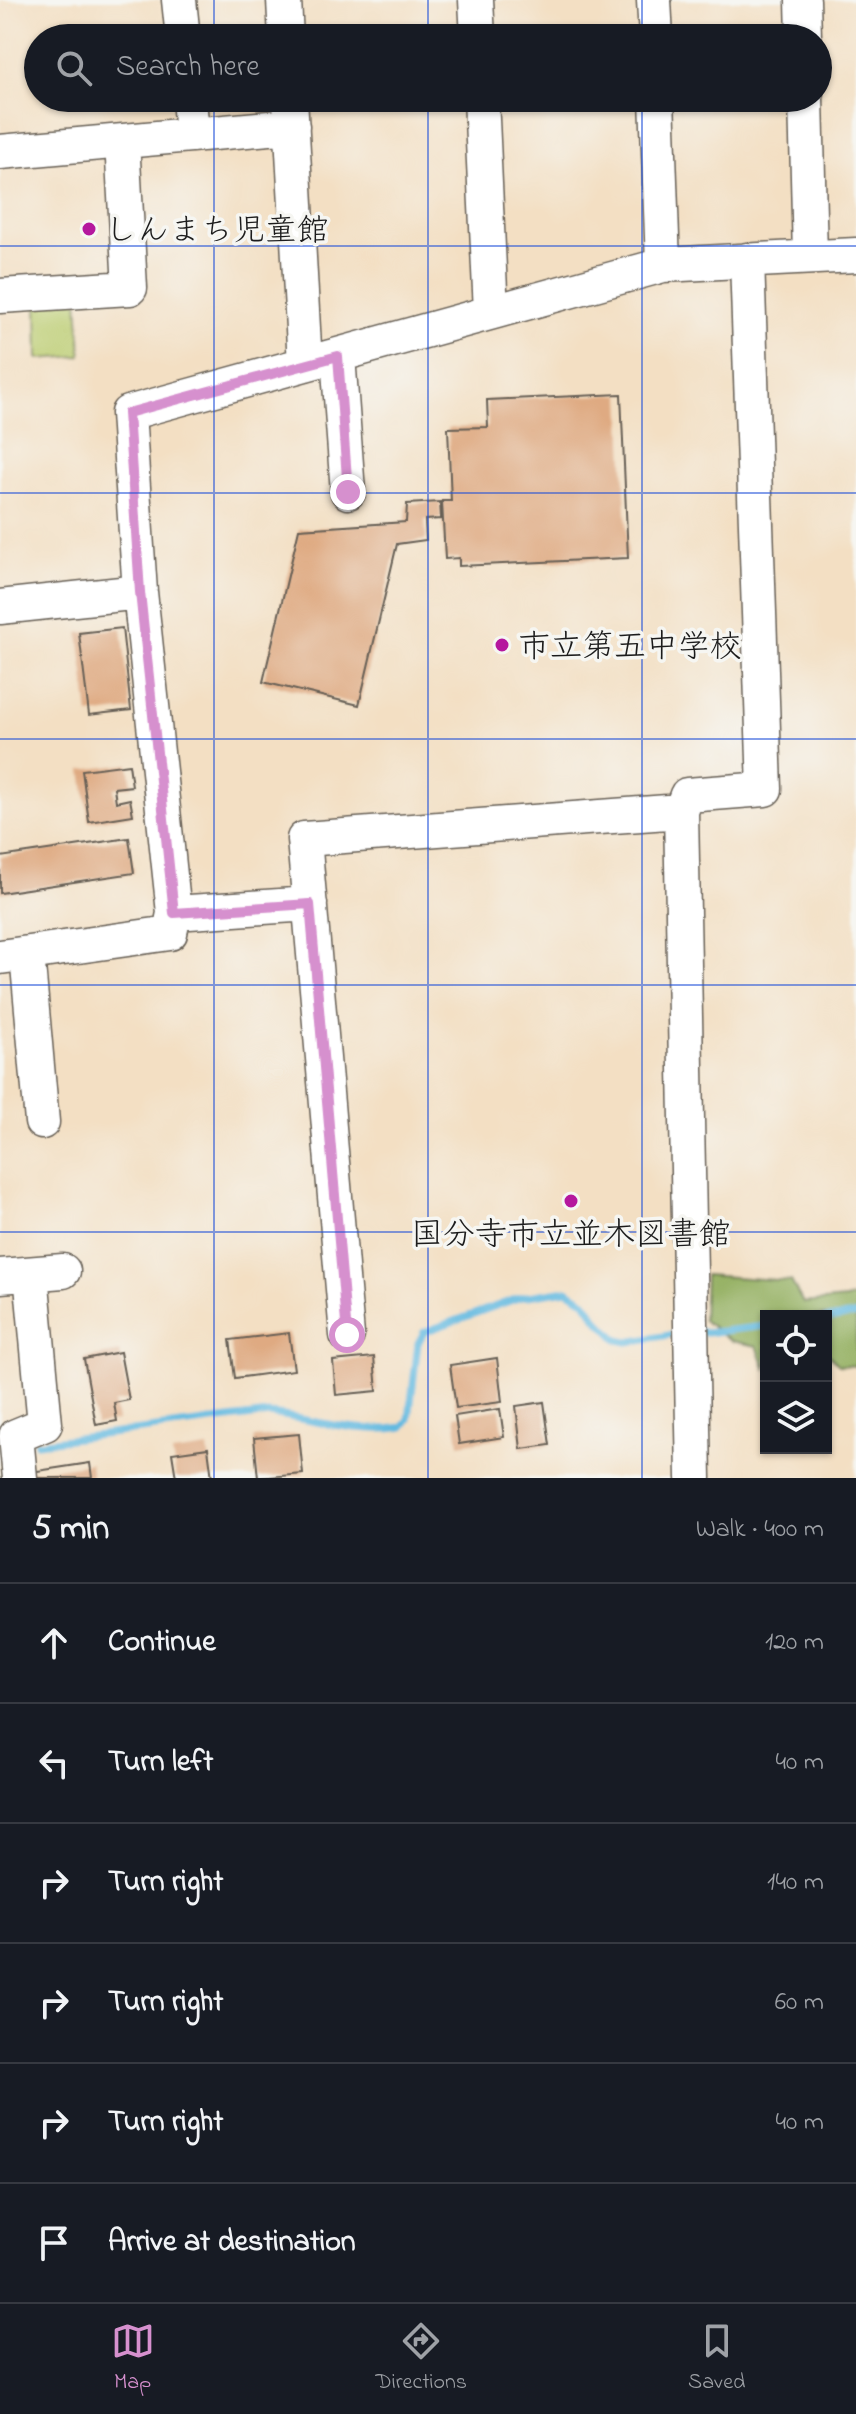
<!DOCTYPE html>
<html lang="en">
<head>
<meta charset="utf-8">
<style>
  :root { --surface:#171b24; --page:#242831; --text:#f1f3f6; --muted:#9ea1a6; --line:#363941; --accent:#d690ce }
  body { margin:0; font-family:"Indie Flower","Klee One",sans-serif; background:var(--page); color:var(--text) }
  .controls { position:absolute; right:24px; bottom:24px; display:grid; overflow:hidden; border-radius:0px; box-shadow:0 2px 6px #0004 }
  .controls button { width:72px; height:72px; display:grid; place-items:center; padding:0; border:0; border-bottom:2px solid var(--line); background:var(--surface); color:var(--text); font:40px sans-serif }
  .stop { position:absolute; width:24px; height:24px; margin:-18px; border:6px solid #d690ce; border-radius:50%; background:#fff }
  .stop.end { background:#d690ce; border-color:#fff; box-shadow:0 2px 8px #0008 }
  .list { margin:0; padding:0; list-style:none }
  h2 { display:flex; justify-content:space-between; align-items:center; height:104px; margin:0; padding:0 32px; font-size:34px }
  h2 small { font-size:26px; font-weight:400; color:var(--muted) }
  .list li { display:grid; grid-template-columns:52px 1fr auto; gap:24px; align-items:center; box-sizing:border-box; height:120px; padding:0 32px; border-top:2px solid var(--line) }
  .list b { display:block; font-size:30px; white-space:nowrap }
  .list em { font-size:26px; font-style:normal; color:var(--muted) }
  .icon { flex:none; width:44px; height:44px; fill:none; stroke:currentColor; stroke-width:2; stroke-linecap:round; stroke-linejoin:round }
  .map { position:relative; flex:none; width:856px; height:1478px; overflow:hidden }
  .search { position:absolute; background:var(--surface); box-shadow:0 2px 6px #0004; left:24px; right:24px; top:24px; height:88px; display:flex; align-items:center; gap:20px; box-sizing:border-box; padding:0 28px; border-radius:44px; color:var(--muted); font-size:30px }
  .sheet { height:824px; background:var(--surface) }
  nav { display:flex; justify-content:space-around; align-items:center; box-sizing:border-box; height:112px; border-top:2px solid var(--line); background:var(--surface); font-size:22px; color:var(--muted) }
  nav a { display:grid; justify-items:center; gap:4px }
  nav .on { color:var(--accent) }
  .map>svg:first-child { display:block }
  .green { fill:#bbcc6f; stroke:#6c7446; stroke-width:2 }
  .forest { fill:#94b062; stroke:#58663f; stroke-width:2 }
  .lines { fill:none; stroke-linecap:round; stroke-linejoin:round }
  .stream { stroke:#63bae0; stroke-width:7 }
  .building { fill:#dfaa82 }
  .minor-casing { stroke:#676056; stroke-width:37 }
  .minor { stroke:#fff; stroke-width:34 }
  .route { stroke:#d690ce; stroke-width:10 }
  .grid { fill:none; stroke:#1d4ed8; stroke-width:2; stroke-opacity:0.55 }
  .poi-dot { fill:#b5179e; stroke:#f6f6f2; stroke-width:3 }
  .labels { text-anchor:middle; stroke-width:7; stroke-linejoin:round; paint-order:stroke }
  .poi-label { font-size:32px; fill:#1c1c1c; stroke:#f6f6f2; text-anchor:start }
</style>
</head>
<body>
<div class="map">
<svg width="856" height="1478" viewBox="0 0 856 1478">
  <rect width="100%" height="100%" fill="#f6f6f2"/>
  <filter id="ink" filterUnits="userSpaceOnUse"><feTurbulence type="fractalNoise" baseFrequency=".0125" numOctaves="2"/><feDisplacementMap in="SourceGraphic" scale="16" xChannelSelector="R" yChannelSelector="G"/><feConvolveMatrix kernelMatrix="1 2 1 2 8 2 1 2 1" color-interpolation-filters="sRGB"/></filter>
  <filter id="wash" filterUnits="userSpaceOnUse"><feTurbulence type="fractalNoise" baseFrequency=".006" numOctaves="4" result="noise"/><feDisplacementMap in="SourceGraphic" scale="32" xChannelSelector="R" yChannelSelector="G"/><feGaussianBlur stdDeviation="1.8" result="paint"/><feColorMatrix in="noise" values="0 0 0 0 0 0 0 0 0 0 0 0 0 0 0 0 0 1.4 0 .05"/><feComposite in="paint" operator="in"/></filter>
  <g filter="url(#wash)">
    <rect width="100%" height="100%" fill="#f3dfc3"/>
    <!-- green -->
    <path class="green" d="M78 296 81 356 38 359 37 298Z"/>
    <!-- forest -->
    <path class="forest" d="M705 1275 791 1281 803 1303 856 1298V1366L839 1365 826 1352V1316H766V1370L757 1346 732 1341 703 1320Z"/>
    <g class="lines">
      <!-- stream -->
      <path class="stream" d="M826 1319 856 1315
        M701 1331 705 1333 766 1326
        M37 1443 269 1414C311 1419 362 1435 403 1427L409 1419 418 1343 424 1332 521 1297 567 1290 584 1300 597 1319 618 1340 628 1342 669 1335"/>
    </g>
    <g id="blocks">
      <!-- building -->
      <path class="building" d="M621 394 628 558 459 566V558L445 559 442 501H451L448 428 488 427 487 400Z
        M440 502 441 519 425 520 426 540 397 544 359 705 263 682 299 529 406 522 407 504Z
        M122 628 131 710 89 715 79 633Z
        M129 764 132 786 114 788 116 802 130 799 133 815 89 822 82 770Z
        M129 838 134 873 0 893V857Z
        M289 1333 294 1370 235 1378 230 1340Z
        M120 1352 129 1400 114 1403 117 1421 96 1425 84 1359Z
        M374 1357 377 1391 336 1395 333 1361Z
        M497 1358 502 1402 456 1408 450 1365Z
        M544 1402 550 1445 521 1449 516 1406Z
        M500 1409 504 1437 459 1444 455 1416Z
        M299 1434 303 1474 258 1478 254 1438Z
        M208 1448 212 1478H176L172 1453Z
        M90 1463 92 1478H24V1473Z"/>
    </g>
  </g>
  <g filter="url(#ink)">
    <use href="#blocks" fill-opacity="0" stroke="#676056" stroke-width="2"/>
    <g class="lines">
      <defs>
        <path id="minor" d="M179 0 183 38
          M284 0 286 38
          M476 0 478 38
          M654 0 656 38
          M803 0 804 38
          M189 98 192 135
          M290 98 305 364
          M481 98 491 312
          M657 98 663 265
          M806 98 810 257
          M0 152 292 126
          M0 296 130 288 122 141
          M338 356 348 492
          M0 607 140 592
          M681 811 687 795 765 789 747 260
          M174 913 310 904
          M27 954 42 1122
          M0 957 170 933 174 913 140 592 128 413 663 265 856 255
          M0 1276 63 1271
          M347 1335 304 839 681 811 694 1478
          M20 1478 16 1436 45 1424 31 1274"/>
      </defs>
      <!-- minor casing -->
      <use href="#minor" class="minor-casing"/>
      <!-- minor -->
      <use href="#minor" class="minor"/>
    </g>
  </g>
  <g class="lines" filter="url(#ink)">
    <!-- route -->
    <path class="route" d="M347 1335 310 904 174 913 140 592 128 413 338 356 348 492"/>
  </g>
  <!-- grid -->
  <path class="grid" d="M214 0V38M428 0V38M642 0V38M214 98V1478M428 98V1478M642 98V1478M0 246H856M0 493H856M0 739H856M0 985H856M0 1232H856"/>
  <!-- markers -->
  <g class="poi-dot">
    <circle cx="89" cy="229" r="8"/>
    <circle cx="502" cy="645" r="8"/>
    <circle cx="571" cy="1201" r="8"/>
  </g>
  <g class="labels">
    <!-- poi labels -->
    <g class="poi-label">
      <text x="105" y="240">しんまち児童館</text>
      <text x="518" y="656">市立第五中学校</text>
      <text x="571" y="1244" text-anchor="middle">国分寺市立並木図書館</text>
    </g>
  </g>
</svg>
<div class="controls">
<button><svg class="icon" aria-label="locate" viewBox="0 0 24 24"><circle cx="12" cy="12" r="6"/><path d="M12 2v4M12 18v4M2 12h4M18 12h4"/></svg></button>
<button><svg class="icon" aria-label="layers" viewBox="0 0 24 24"><path d="M12 4l9 5-9 5-9-5zM3 14l9 5 9-5"/></svg></button>
</div>
<div class="stop" style="left:347px;top:1335px"></div>
<div class="stop end" style="left:348px;top:492px"></div>
<div class="search"><svg class="icon" aria-label="search" viewBox="0 0 24 24"><circle cx="10" cy="10" r="6"/><path d="M15 15l6 6"/></svg>Search here</div>
</div>
<section class="sheet">
<h2>5 min<small>Walk · 400 m</small></h2>
<ul class="list">
<li><svg class="icon" aria-label="ahead" viewBox="0 0 24 24"><path d="M12 20V5M6 11l6-6 6 6"/></svg><div><b>Continue</b></div><em>120 m</em></li>
<li><svg class="icon" aria-label="left" viewBox="0 0 24 24"><path d="M17 20v-9H6M10 6l-5 5 5 5"/></svg><div><b>Turn left</b></div><em>40 m</em></li>
<li><svg class="icon" aria-label="right" viewBox="0 0 24 24"><path d="M7 20v-9h11M14 6l5 5-5 5"/></svg><div><b>Turn right</b></div><em>140 m</em></li>
<li><svg class="icon" aria-label="right" viewBox="0 0 24 24"><path d="M7 20v-9h11M14 6l5 5-5 5"/></svg><div><b>Turn right</b></div><em>60 m</em></li>
<li><svg class="icon" aria-label="right" viewBox="0 0 24 24"><path d="M7 20v-9h11M14 6l5 5-5 5"/></svg><div><b>Turn right</b></div><em>40 m</em></li>
<li><svg class="icon" aria-label="arrive" viewBox="0 0 24 24"><path d="M6 21V4h12l-3 4 3 4H6"/></svg><div><b>Arrive at destination</b></div></li>
</ul>
</section>
<nav>
<a class="on"><svg class="icon" aria-label="map" viewBox="0 0 24 24"><path d="M3 6l6-2 6 2 6-2v14l-6 2-6-2-6 2zM9 4v14M15 6v14"/></svg>Map</a>
<a><svg class="icon" aria-label="directions" viewBox="0 0 24 24"><path d="M12 3l9 9-9 9-9-9zM9 14v-3h6M13 9l2 2-2 2"/></svg>Directions</a>
<a><svg class="icon" aria-label="saved" viewBox="0 0 24 24"><path d="M7 4h10v16l-5-4-5 4z"/></svg>Saved</a>
</nav>
</body>
</html>
